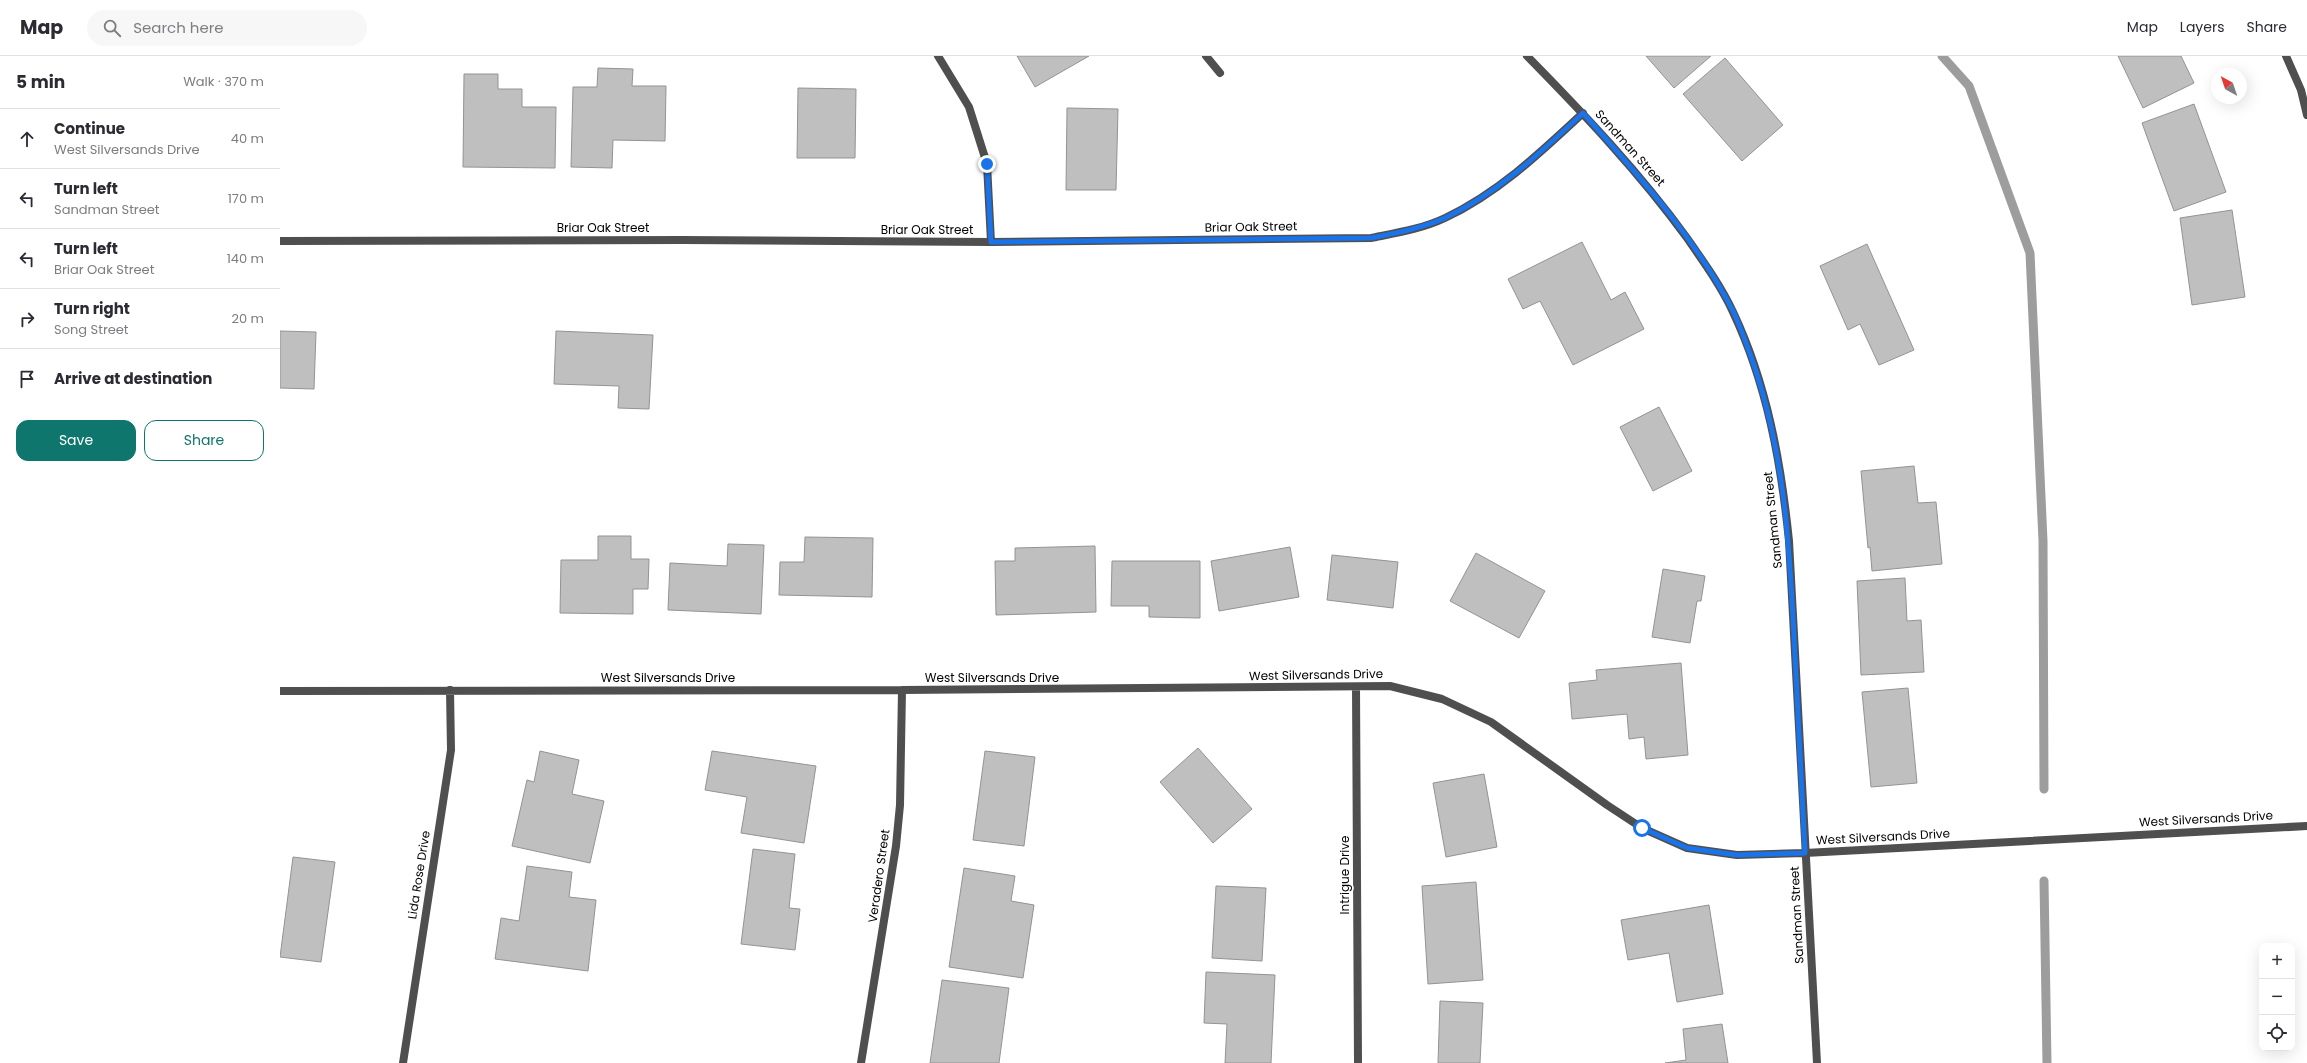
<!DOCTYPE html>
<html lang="en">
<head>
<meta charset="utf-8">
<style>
  :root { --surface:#fff; --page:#f7f7f7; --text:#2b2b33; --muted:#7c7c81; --line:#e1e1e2; --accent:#0f766e }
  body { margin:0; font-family:Poppins,sans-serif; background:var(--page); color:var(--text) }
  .controls { position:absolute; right:12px; bottom:12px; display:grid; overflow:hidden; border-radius:8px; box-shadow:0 4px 16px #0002 }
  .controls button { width:36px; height:36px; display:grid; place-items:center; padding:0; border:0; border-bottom:1px solid var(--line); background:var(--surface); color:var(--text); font:20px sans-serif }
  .compass { position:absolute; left:1931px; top:12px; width:36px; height:36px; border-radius:50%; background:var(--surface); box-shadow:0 4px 16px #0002; rotate:320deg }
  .stop { position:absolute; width:12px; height:12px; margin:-9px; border:3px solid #1a73e8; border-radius:50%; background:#fff }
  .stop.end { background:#1a73e8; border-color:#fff; box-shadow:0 1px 4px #0008 }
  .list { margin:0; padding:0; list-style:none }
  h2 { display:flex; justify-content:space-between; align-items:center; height:52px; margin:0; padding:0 16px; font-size:17px }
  h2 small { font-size:13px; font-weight:400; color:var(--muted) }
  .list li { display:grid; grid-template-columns:26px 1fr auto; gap:12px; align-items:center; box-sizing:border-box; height:60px; padding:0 16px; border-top:1px solid var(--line) }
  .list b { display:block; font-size:15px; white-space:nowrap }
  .list p { margin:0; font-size:13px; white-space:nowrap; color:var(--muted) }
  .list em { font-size:13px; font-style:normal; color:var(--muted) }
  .actions { display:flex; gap:8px; padding:12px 16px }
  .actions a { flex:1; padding:9px 0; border:1px solid var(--accent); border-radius:12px; text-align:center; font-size:14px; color:var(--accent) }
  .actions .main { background:var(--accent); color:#fff }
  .icon { flex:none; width:22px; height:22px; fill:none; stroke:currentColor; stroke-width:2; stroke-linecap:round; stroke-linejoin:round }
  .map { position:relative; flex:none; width:2027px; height:1007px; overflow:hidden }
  header { display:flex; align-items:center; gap:24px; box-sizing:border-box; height:56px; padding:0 20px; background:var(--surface); border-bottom:1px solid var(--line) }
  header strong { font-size:19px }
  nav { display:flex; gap:22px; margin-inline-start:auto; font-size:14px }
  .search { width:280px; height:36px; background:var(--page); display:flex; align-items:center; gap:10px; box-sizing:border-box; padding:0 14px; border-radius:22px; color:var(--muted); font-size:15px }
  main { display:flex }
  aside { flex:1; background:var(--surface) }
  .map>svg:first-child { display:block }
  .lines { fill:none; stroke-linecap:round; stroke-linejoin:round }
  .stream { stroke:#9d9d9d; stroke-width:9 }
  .building { fill:#bfbfbf; stroke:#939393 }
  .service { stroke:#4f4f4f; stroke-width:8 }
  .minor { stroke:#4f4f4f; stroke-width:8 }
  .route { stroke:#1a73e8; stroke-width:5 }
  .labels { text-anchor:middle; stroke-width:3.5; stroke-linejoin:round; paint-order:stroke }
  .street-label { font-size:12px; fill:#000; stroke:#fff }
</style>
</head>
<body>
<header>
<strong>Map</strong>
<div class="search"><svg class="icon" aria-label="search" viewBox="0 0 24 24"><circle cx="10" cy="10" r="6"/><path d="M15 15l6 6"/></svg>Search here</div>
<nav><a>Map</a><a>Layers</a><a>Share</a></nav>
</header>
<main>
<aside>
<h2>5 min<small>Walk · 370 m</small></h2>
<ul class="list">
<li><svg class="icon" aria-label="ahead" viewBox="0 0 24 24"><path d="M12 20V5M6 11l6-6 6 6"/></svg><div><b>Continue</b><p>West Silversands Drive</p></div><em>40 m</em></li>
<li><svg class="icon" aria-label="left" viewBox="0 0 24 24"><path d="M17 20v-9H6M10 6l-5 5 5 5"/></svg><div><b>Turn left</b><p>Sandman Street</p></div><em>170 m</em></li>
<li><svg class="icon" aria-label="left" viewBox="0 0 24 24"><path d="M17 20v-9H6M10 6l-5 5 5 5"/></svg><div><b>Turn left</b><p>Briar Oak Street</p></div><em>140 m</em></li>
<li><svg class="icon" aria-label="right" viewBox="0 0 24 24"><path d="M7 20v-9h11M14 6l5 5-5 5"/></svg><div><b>Turn right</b><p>Song Street</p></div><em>20 m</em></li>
<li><svg class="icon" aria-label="arrive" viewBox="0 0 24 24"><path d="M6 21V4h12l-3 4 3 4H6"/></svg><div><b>Arrive at destination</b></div></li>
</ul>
<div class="actions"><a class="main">Save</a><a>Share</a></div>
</aside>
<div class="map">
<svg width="2027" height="1007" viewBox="0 0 2027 1007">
  <rect width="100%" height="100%" fill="#fff"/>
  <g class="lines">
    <!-- stream -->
    <path class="stream" d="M1662 0 1689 30 1750 197 1763 485 1764 733
      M1764 825 1767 1007"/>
  </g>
  <!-- building -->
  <path class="building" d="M737 0H809L755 31Z
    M1366 0H1431L1394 32Z
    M1838 0H1901L1914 27 1863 52Z
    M1445 2 1503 69 1462 105 1403 38Z
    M318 12 353 13 352 30H386L385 85 333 84 332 112 291 111 293 31H317Z
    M184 18H218V33H242V51H276L275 112 183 111Z
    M518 32 576 33 575 102H517Z
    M1914 48 1946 136 1894 155 1862 67Z
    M787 52 838 53 836 134H786Z
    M1952 154 1965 241 1912 249 1900 162Z
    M1302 186 1331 244 1345 236 1364 273 1293 309 1260 245 1243 253 1228 223Z
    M1587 188 1634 294 1599 309 1580 268 1568 274 1540 210Z
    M0 275 36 276 34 333 0 332Z
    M276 275 373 279 369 353 338 352 339 330 274 328Z
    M1379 351 1412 415 1373 435 1340 371Z
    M1634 410 1638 447 1656 446 1662 508 1592 515 1590 491 1588 492 1581 415Z
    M318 480H351V503H369L368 533H353V558L280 557 281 504H318Z
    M525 481 593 482 592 541 499 539 500 506H524Z
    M448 488 484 489 481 558 388 554 390 507 447 510Z
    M815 490 816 556 716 559 715 505H735V492Z
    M1010 491 1019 541 939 555 931 505Z
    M1196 497 1265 535 1239 582 1170 545Z
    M1052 499 1118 506 1113 552 1047 544Z
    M832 505H920V562L869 561V550H831Z
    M1383 513 1425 520 1421 545H1417L1410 587 1372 581Z
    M1625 522 1627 565 1641 564 1644 616 1581 619 1577 525Z
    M1401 607 1408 699 1366 703 1364 681 1349 683 1347 658 1292 663 1289 627 1317 624 1316 614Z
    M1628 632 1637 727 1591 731 1582 636Z
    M918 692 972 753 933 787 880 726Z
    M260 695 299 704 292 738 324 745 310 807 232 790 247 724 254 726Z
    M432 695 536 710 524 787 461 777 467 741 425 734Z
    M705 695 755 701 744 790 693 784Z
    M1204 718 1217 791 1166 801 1153 727Z
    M473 793 515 798 509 852 520 853 515 894 461 888Z
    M13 801 55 806 41 906 0 901Z
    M247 810 292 816 289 841 316 844 308 915 215 903 221 862 239 865Z
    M684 812 735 820 731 845 754 849 743 922 669 911Z
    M1196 826 1203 924 1148 928 1142 830Z
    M936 830 986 832 982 905 932 902Z
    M1429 849 1443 938 1397 946 1389 897 1348 904 1341 864Z
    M926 916 995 919 991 1007H945L947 968 924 967Z
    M662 924 729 932 719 1007H650Z
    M1160 945 1203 947 1200 1007H1158Z
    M1442 968 1448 1007H1385L1406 1004 1403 973Z"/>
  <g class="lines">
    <!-- service -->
    <path class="service" d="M926 0 940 17"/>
    <!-- minor -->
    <path class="minor" d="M658 0 689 51 707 108 711 186
      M1247 0C1304 58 1359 116 1407 182 1423 205 1441 230 1453 256 1487 328 1501 406 1509 485L1537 1007
      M2006 0 2021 34 2027 59
      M0 185 402 184 711 186 1091 182C1116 177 1142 173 1165 162 1218 137 1260 97 1303 57
      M1076 631 1078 1007
      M0 635 622 634 1110 630 1162 643 1211 666 1327 749 1362 772 1407 792 1457 799 1525 797 2027 770
      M123 1007 171 694 170 634
      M581 1007 616 790 620 749 622 634"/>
  </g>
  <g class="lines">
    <!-- route -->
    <path class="route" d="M707 108 711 186 1091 182C1116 177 1142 172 1165 162 1218 137 1260 97 1303 57 1358 119 1415 181 1453 255 1462 274 1469 295 1476 315 1505 405 1509 487 1514 580 1518 652 1521 725 1525 797L1457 799 1407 792 1362 772"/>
  </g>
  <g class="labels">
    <!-- street labels -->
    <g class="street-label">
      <text transform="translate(1350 92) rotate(48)" y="4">Sandman Street</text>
      <text transform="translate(971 171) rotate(-1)" y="4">Briar Oak Street</text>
      <text x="323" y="176">Briar Oak Street</text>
      <text x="647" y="178">Briar Oak Street</text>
      <text transform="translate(1493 464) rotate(-96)" y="4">Sandman Street</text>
      <text transform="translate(1036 619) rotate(-1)" y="4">West Silversands Drive</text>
      <text x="388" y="626">West Silversands Drive</text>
      <text x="712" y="626">West Silversands Drive</text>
      <text transform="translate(1926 763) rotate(-3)" y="4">West Silversands Drive</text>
      <text transform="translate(1603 781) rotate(-3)" y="4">West Silversands Drive</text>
      <text transform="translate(139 819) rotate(-81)" y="4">Lida Rose Drive</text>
      <text transform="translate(1065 819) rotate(-90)" y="4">Intrigue Drive</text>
      <text transform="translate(599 820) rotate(-82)" y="4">Veradero Street</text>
      <text transform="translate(1517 859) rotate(-93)" y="4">Sandman Street</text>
    </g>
  </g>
</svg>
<div class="controls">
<button>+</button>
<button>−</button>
<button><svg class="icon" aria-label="locate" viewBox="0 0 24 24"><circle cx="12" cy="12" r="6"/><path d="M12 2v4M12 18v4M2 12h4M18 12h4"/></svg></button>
</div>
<svg class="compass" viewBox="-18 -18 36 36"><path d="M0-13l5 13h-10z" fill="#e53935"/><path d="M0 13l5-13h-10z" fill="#7c7c81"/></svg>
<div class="stop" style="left:1362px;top:772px"></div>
<div class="stop end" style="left:707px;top:108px"></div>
</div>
</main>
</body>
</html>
